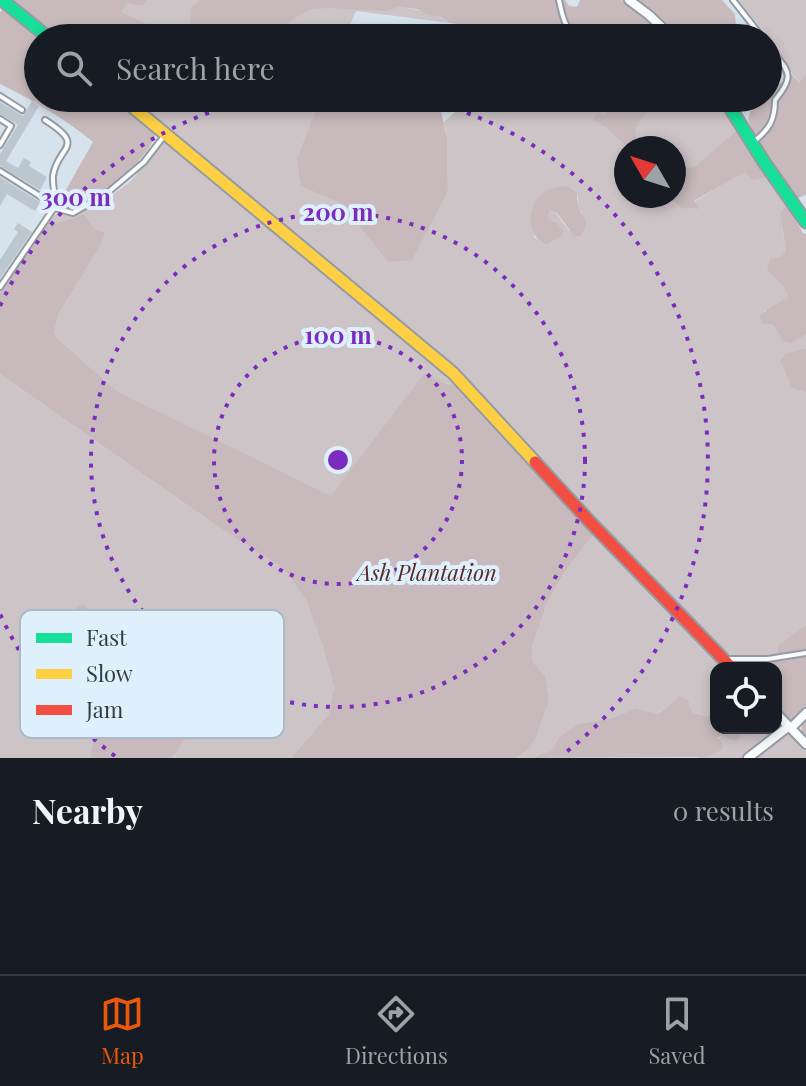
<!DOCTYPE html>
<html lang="en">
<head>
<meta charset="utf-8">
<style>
  :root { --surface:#171b24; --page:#20242c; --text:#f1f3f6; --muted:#9ea1a6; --line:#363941; --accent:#ea580c }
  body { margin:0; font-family:"Playfair Display",serif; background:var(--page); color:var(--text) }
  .controls { position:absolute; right:24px; bottom:24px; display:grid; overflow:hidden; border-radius:16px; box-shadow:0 4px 12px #0003 }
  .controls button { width:72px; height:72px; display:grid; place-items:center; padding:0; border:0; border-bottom:2px solid var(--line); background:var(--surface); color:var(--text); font:40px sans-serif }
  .compass { position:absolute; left:614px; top:136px; width:72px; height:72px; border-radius:50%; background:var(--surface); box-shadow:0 4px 12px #0003; rotate:309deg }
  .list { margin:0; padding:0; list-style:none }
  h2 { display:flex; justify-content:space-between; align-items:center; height:104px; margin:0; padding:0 32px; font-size:34px }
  h2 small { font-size:26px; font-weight:400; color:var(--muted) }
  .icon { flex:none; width:44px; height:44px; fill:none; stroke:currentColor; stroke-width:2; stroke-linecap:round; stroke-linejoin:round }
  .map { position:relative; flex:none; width:806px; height:758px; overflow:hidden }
  .search { position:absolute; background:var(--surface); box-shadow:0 4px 12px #0003; left:24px; right:24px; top:24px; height:88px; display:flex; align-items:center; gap:20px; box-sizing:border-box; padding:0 28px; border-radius:44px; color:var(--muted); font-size:30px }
  .sheet { height:216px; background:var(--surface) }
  nav { display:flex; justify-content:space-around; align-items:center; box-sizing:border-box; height:112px; border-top:2px solid var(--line); background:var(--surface); font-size:22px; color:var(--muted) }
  nav a { display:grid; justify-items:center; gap:4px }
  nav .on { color:var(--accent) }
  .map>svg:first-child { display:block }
  .green { fill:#cdc4c7; fill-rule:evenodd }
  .forest { fill:#c8babc }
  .building { fill:#bcc6cf }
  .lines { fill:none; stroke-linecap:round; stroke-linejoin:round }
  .lane-casing { stroke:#939ca3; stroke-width:8 }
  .street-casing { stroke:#939ca3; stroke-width:12 }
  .fast-casing { stroke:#939ca3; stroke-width:15 }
  .slow-casing { stroke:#939ca3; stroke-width:15 }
  .jam-casing { stroke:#939ca3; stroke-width:15 }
  .lane { stroke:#f9fbfc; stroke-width:4 }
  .street { stroke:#f9fbfc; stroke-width:8 }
  .fast { stroke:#16e098; stroke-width:11 }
  .slow { stroke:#ffcf43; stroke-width:11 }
  .jam { stroke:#f24e42; stroke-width:11 }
  .ring { fill:none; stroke:#7b2cbf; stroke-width:4; stroke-dasharray:4 8 }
  .labels { text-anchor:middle; stroke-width:8; stroke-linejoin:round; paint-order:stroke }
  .park-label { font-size:22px; font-style:italic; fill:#5a2a26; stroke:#dff0fd }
  .key { fill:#dff0fd; stroke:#acbac5; stroke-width:2 }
  .key-label { font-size:22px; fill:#343c43 }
  .centre { fill:#7b2cbf; stroke:#dff0fd; stroke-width:4 }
  .ring-label { font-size:24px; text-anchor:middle; font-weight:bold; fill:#7b2cbf; stroke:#dff0fd; stroke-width:8; stroke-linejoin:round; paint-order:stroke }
</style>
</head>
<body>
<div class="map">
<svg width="806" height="758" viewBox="0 0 806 758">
  <rect width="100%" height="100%" fill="#d6e2ec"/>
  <!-- green -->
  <path class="green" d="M147 0H201L192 16 189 28 197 38H177V36L168 31 160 30 122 12 126 4 143 6Z
    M738 0H806V73L799 83 763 30Z
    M399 7C416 9 436 13 450 23L356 11 344 38H258C279 32 295 12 315 9 343 4 371 13 399 7Z
    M128 98H148L150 105 167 101 164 98H320L297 158 300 186 340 203 388 262 448 192 447 138 444 122 471 98H612L604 126 628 148H626V196H668L686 208 698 209 694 202 745 171 770 176 794 208 782 228 786 250 781 257 788 298 771 309 764 311 762 324 774 325 806 334V349H803L806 392V625L778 645 777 655C757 657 737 661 719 649L498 418ZM553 188 578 196V209L582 213 570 232 556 213 551 211 549 212 548 218 557 223 546 245 534 237Z
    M664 98H721L743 135 737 130 694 167 674 168V148H635L637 146C637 141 635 137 636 132 637 118 654 107 664 98Z
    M164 143H173L446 372 495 426 447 384 424 373 331 497 117 391 58 339 54 333 59 313 98 250 94 228 84 214 44 227 56 214 75 215 115 193 130 182 159 147Z
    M0 374 220 528 284 567 307 602 323 647 334 687 328 715 291 758H171L177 751 224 675 194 667 131 642 84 605 73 611 35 672 42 691 98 726 90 758H0Z
    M593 529 728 668H716V712L707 716 693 713 679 696 665 709 656 714 636 708 612 718 578 724 559 737 552 750 538 755 535 758H517L530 748 536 738 549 701 546 677 533 662 532 647 547 603 564 573 593 535Z
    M776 717 782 724 781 728 745 758H697L724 734 737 740 750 728H776Z
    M787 733H790L806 750V758H752Z"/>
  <!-- forest -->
  <path class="forest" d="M8 0H147L143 6 126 4 122 12 160 30 168 31 177 36V38H38V98H114L156 131C152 159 97 201 70 208L59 202 93 142C65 119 33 100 0 84V13Z
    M201 0H565L569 6 577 7 580 0H621L631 6 665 37 668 30 657 16 635 0H722L735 14 736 26 743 38H612L595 33 592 38H488L495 29 450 23 441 17 427 14 417 9 399 7 384 11 332 8 313 9 301 14 271 34 257 38 210 36 197 38 189 29 191 7Z
    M806 73V195L798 198 789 194 758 144 748 120C751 108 754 98 768 98V93L792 74 799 83Z
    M320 98H438L447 138 448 191 412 260 388 262 340 203 300 186 297 158Z
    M612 98H664C654 107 637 118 636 132 635 137 637 142 637 147L628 148 604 126 592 119 598 114 606 116Z
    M737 130 743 135 770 176 753 180 745 172 694 201 699 209 682 208 668 196H674V168L694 167Z
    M565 186C583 192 574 198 580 211 582 214 584 218 586 222L584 231 580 236H574L557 213 551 211 549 212 548 218 557 223 564 231 561 236 546 245C525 234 526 204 546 191 552 187 558 187 565 186Z
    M787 205 800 216 796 221 803 233 806 234V334L792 343 783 341 774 325 762 324 759 317C764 311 779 302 788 298L785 288 767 269 770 259 781 257 786 250 780 213Z
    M84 214 94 228 105 233 98 250 59 313 54 333 58 339 117 391 331 496 424 373 447 384 455 385 593 528V535L564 573 547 603 532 647 533 662 546 677 549 701 536 738 530 748 517 758H291L328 715 334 687 323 647 307 602 284 568 220 528 0 374V293L44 227Z
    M803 349H806V392L792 388 780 360 786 354Z
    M80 605H84L131 642 194 667 205 659H214L224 665V675L218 686 177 752 171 758H90L97 725 42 691 34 683 35 673 73 610Z
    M806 625V737C801 733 801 729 803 722L793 724 776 718V668H734L732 665 738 660 755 667 765 662 776 660 778 645Z
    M679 696 688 700 690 708 693 713 707 716 716 712V728H750L737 740H731L723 735 718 738 723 745 722 749 708 757 535 758 538 755 552 750 559 737 578 724 612 718 636 708 657 714 665 709Z"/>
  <!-- building -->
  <path class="building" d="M768 53 782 73V76L779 79 768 65Z
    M32 101 39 106 6 161 18 168 24 158 31 162 29 166 47 177 40 190 0 166V154L18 125 0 114V102L23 116Z
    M0 177 40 202 35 211 7 194 0 206Z
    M18 223 32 232 0 278V260L18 232 14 229Z"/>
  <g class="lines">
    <defs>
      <path id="lane" d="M559 0C563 18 564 30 582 38
        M733 0 763 38
        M0 96 22 110
        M0 119 11 126 0 145
        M45 120C88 147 57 146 53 176 52 187 57 197 54 208L73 213 106 194 144 162 164 136
        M752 143C769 130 775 121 775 100 798 73 786 70 768 45
        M0 171 43 198 54 208 0 287
        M729 659H768L806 653"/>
      <path id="street" d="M629 0 649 15 673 38
        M776 713 806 744
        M791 728 806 713
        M748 758 789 726"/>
      <path id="fast" d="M2 0 49 38
        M724 98 764 162 806 222"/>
      <path id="slow" d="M122 98 453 373 535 462"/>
      <path id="jam" d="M535 462 590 522 732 668"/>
    </defs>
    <!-- lane casing -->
    <use href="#lane" class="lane-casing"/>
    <!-- street casing -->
    <use href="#street" class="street-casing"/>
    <!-- fast casing -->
    <use href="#fast" class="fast-casing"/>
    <!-- slow casing -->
    <use href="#slow" class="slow-casing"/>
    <!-- jam casing -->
    <use href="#jam" class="jam-casing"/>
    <!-- lane -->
    <use href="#lane" class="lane"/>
    <!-- street -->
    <use href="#street" class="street"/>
    <!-- fast -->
    <use href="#fast" class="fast"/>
    <!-- slow -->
    <use href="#slow" class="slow"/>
    <!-- jam -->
    <use href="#jam" class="jam"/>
  </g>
  <!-- distance rings -->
  <g class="ring">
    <circle cx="338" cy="460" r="124"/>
    <circle cx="338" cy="460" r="247"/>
    <path d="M115 756A371 371 0 0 1 0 614M0 306A371 371 0 0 1 255 99M421 99A371 371 0 0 1 561 756"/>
  </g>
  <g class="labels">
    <!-- park labels -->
    <g class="park-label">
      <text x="427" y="581">Ash Plantation</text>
    </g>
  </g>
  <!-- legend -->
  <rect x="20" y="610" width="264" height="128" rx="12" class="key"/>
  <rect x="36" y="633" width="36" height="10" fill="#16e098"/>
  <rect x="36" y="669" width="36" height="10" fill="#ffcf43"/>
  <rect x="36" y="705" width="36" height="10" fill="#f24e42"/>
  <g class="key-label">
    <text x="86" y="646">Fast</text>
    <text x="86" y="682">Slow</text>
    <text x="86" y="718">Jam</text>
  </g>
  <circle cx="338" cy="460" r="12" class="centre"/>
  <g class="ring-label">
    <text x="76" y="206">300 m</text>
    <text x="338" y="221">200 m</text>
    <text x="338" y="344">100 m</text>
  </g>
</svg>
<div class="controls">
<button><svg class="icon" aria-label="locate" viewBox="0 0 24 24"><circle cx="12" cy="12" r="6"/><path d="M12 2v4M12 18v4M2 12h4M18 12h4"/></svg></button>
</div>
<svg class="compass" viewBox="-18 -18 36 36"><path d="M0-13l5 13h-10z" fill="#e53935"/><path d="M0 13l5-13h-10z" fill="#9ea1a6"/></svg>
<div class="search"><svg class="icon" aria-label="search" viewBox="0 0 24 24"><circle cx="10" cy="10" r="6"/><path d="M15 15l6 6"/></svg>Search here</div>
</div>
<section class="sheet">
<h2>Nearby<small>0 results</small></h2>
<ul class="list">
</ul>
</section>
<nav>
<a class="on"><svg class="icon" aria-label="map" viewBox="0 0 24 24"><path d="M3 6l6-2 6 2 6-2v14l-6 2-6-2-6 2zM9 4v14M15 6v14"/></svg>Map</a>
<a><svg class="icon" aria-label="directions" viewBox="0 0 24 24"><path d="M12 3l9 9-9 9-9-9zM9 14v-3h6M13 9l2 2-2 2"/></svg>Directions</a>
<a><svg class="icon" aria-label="saved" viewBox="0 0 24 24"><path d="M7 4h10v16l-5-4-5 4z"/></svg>Saved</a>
</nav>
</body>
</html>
